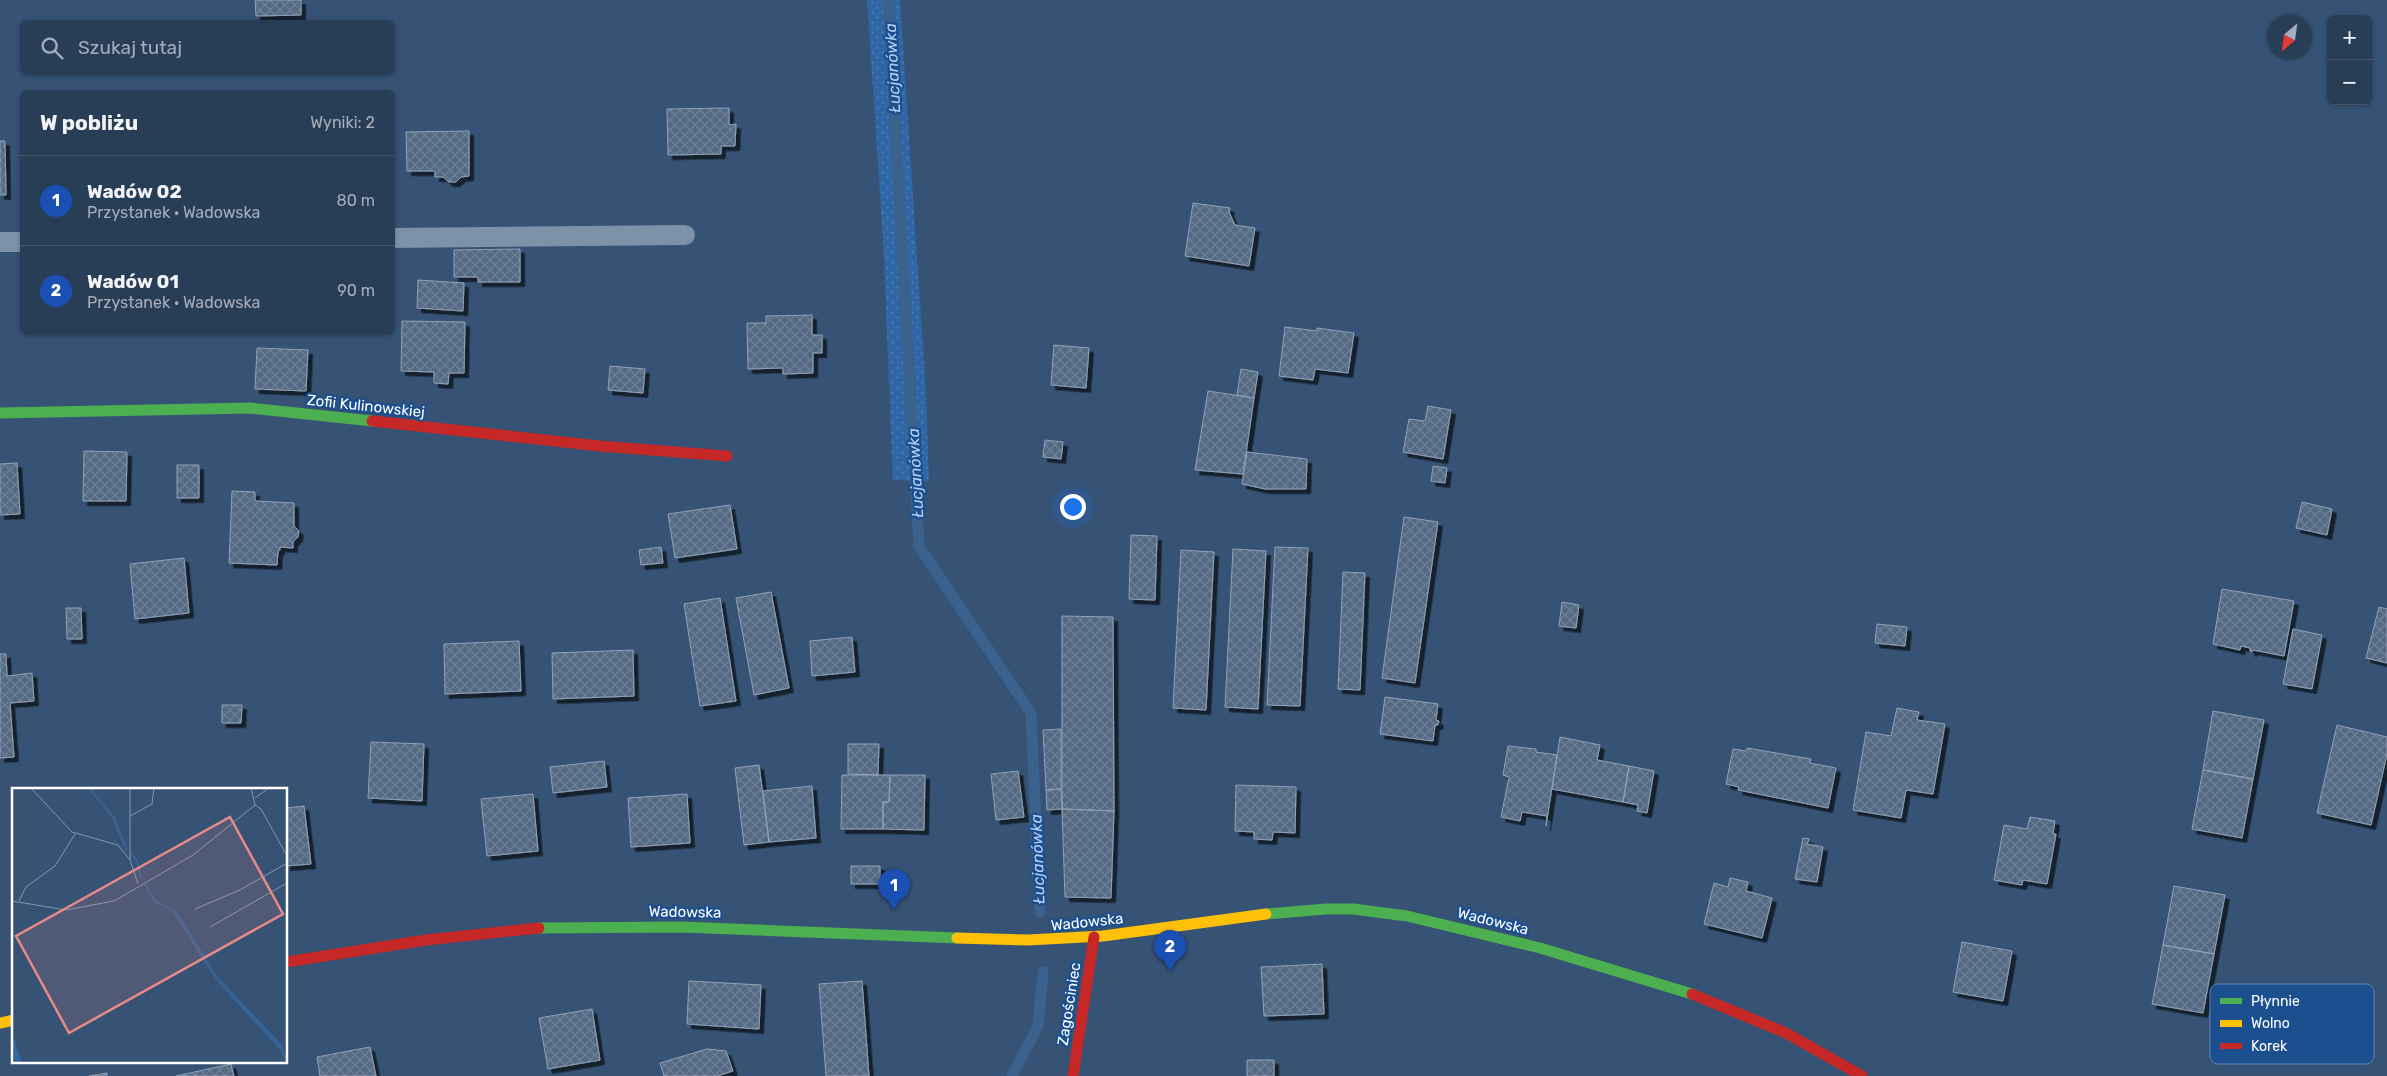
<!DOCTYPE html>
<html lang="pl">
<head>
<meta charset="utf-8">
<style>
  :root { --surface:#283e57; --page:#30455d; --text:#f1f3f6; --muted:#a5aeba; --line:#44576d; --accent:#8abfa5 }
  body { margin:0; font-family:Rubik,sans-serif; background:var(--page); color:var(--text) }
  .controls { position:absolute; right:15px; top:15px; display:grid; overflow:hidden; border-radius:8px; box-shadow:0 1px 4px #0004 }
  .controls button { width:45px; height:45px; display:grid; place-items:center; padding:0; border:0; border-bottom:1px solid var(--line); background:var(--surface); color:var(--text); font:25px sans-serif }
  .compass { position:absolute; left:2267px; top:15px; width:45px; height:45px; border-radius:50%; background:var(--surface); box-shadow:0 1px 4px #0004; rotate:209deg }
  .you { position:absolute; left:1072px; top:506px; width:18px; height:18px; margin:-12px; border:4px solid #fff; border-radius:50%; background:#1a73e8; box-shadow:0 0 0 8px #1a73e833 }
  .badge { display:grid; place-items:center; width:32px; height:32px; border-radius:50%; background:var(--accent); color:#fff; font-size:16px; font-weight:700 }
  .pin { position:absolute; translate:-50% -41px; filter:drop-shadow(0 1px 2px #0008) }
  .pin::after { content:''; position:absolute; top:26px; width:18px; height:15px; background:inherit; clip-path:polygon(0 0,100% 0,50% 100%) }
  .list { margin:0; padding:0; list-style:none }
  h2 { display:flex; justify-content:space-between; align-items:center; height:65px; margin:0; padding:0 20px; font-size:21px }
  h2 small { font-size:16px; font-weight:400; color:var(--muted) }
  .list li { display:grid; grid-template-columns:32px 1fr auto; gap:15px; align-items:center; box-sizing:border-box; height:90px; padding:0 20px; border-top:1px solid var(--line) }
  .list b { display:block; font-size:19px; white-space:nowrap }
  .list p { margin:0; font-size:16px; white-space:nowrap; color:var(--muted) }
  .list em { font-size:16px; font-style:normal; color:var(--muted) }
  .icon { flex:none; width:28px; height:28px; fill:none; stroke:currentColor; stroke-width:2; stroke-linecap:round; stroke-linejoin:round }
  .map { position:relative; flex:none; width:2387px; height:1076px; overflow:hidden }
  .search { position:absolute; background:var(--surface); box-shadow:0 1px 4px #0004; left:20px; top:20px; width:375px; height:55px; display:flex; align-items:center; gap:12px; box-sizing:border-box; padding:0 18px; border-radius:8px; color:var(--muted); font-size:19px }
  .panel { position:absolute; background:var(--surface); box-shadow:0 1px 4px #0004; left:20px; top:90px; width:375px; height:245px; border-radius:8px }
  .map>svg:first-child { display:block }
  .grass { fill:url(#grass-dots) }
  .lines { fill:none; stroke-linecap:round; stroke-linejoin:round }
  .stream { stroke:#3b618d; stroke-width:11 }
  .building { fill:url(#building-cross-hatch); stroke:#92a2b6; filter:url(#shadow) }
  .lane { stroke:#7d92a8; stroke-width:20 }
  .fast { stroke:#4caf50; stroke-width:11 }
  .slow { stroke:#ffc107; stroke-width:11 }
  .jam { stroke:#c62828; stroke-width:11 }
  .labels { text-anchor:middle; stroke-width:4.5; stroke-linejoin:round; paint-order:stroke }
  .street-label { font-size:15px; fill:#fff; stroke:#1b4f8f }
  .water-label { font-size:16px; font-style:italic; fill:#b5d3f5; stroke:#1b4f8f }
  .inset-river { fill:none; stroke:#3b618d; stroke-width:2.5 }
  .inset-road { fill:none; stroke:#8697ac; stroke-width:1 }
  .view { fill:#e88989; fill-opacity:0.15; stroke:#e88989; stroke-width:2.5 }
  .inset-edge { fill:none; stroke:#fff; stroke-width:2.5 }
  .key { fill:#1b4f8f; stroke:#5f84b1; stroke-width:1 }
  .key-label { font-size:14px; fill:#fff }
</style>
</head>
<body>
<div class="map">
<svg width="2387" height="1076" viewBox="0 0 2387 1076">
  <defs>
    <pattern id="grass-dots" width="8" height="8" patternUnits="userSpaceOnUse" patternTransform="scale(1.25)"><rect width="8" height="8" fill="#2f66a5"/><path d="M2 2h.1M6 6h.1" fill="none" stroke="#4e7db2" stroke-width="1.8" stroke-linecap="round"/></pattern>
    <pattern id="building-cross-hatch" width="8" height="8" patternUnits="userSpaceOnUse" patternTransform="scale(1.25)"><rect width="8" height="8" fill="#526984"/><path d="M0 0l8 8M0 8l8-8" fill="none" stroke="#6c8096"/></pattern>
    <filter id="shadow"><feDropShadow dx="4.5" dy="4.5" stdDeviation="0" flood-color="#0009"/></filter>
  </defs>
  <rect width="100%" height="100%" fill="#365274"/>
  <!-- grass -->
  <path class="grass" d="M867 0H900L926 393 929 481 893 480 883 239Z"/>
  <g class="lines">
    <!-- stream -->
    <path class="stream" d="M888 0 919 546 1031 713 1040 912
      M1012 1076 1038 1026 1043 972"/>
  </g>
  <!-- building -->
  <path class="building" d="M255 0H301V15L256 16Z
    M729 108V125L736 124 735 146H721V154L668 155 667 109Z
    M469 131V176L461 177 456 182H449L443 177H435V171H407L406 132Z
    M0 141H5L6 195H0Z
    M1193 203 1230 208 1229 212 1235 225 1255 228 1249 266 1185 256Z
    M520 249V282H478V277H454V250Z
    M418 280 464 283 463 311 417 308Z
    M812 315V335H822V353H813V373L783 374V368L748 369 747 323H766V316Z
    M402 321 465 322 464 373H449L448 384 434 383V372L401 371Z
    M1285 327 1317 331V328L1354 333 1348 373 1315 369 1313 380 1279 376Z
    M1054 345 1089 348 1086 388 1051 385Z
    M257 348 308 350 306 391 255 389Z
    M610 366 645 369 643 393 608 390Z
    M1241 369 1258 372 1254 398 1237 395Z
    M1208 391 1254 398 1243 474 1195 470Z
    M1428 406 1451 410 1443 459 1403 452 1409 419 1425 421Z
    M1045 440 1063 442 1061 459 1043 457Z
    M84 451 127 452 126 501H83Z
    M1247 452 1307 459 1306 489H1265L1242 484Z
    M17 463 20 514 0 515V464Z
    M177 465H199V498H177Z
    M1433 466 1447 468 1445 483 1431 481Z
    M232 491 255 492V501L294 503V526L299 531 298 537 293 542V548L280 547V550L278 551 277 565 229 563Z
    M2302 502 2332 509 2327 535 2296 528Z
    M730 505 737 549 675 558 668 514Z
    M1404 517 1438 522 1415 683 1382 678Z
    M1131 535 1157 536 1155 600 1129 599Z
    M661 547 663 563 641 565 639 550Z
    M1275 547 1308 548 1300 706 1267 705Z
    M1233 549 1266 551 1258 709 1225 707Z
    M1181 550 1214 552 1206 710 1173 708Z
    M184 558 189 613 135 619 130 564Z
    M1343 572 1365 573 1360 690 1338 689Z
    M2222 589 2294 601 2284 656 2253 650 2252 652 2250 651V648L2241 646 2240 650 2213 644Z
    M771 592 789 688 754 695 736 598Z
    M720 598 736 701 700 706 684 604Z
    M1562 602 1579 605 1576 628 1559 626Z
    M2379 607 2387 609V663L2366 658Z
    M66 608H81L82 639H67Z
    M1062 616 1113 617 1114 811 1062 809Z
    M1877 624 1907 627 1905 646 1875 643Z
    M2293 629 2322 635 2312 689 2283 684Z
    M852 637 855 672 812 676 810 641Z
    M519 641 521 691 445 694 444 644Z
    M633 650 634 696 553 699 552 653Z
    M0 654H6L7 676 32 673 34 701 10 703 14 757 0 758Z
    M1385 697 1438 704 1436 720 1439 721 1438 725H1435L1433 741 1380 734Z
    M222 705H242L241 723H222Z
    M1897 708 1919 712 1917 720 1945 724 1933 794 1906 790 1901 818 1853 810 1866 732 1891 736Z
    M2213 711 2264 720 2253 779 2203 770Z
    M2337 725 2387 737V754L2371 825 2317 813Z
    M1061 729V789L1046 790 1043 730Z
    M1560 737 1600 745 1597 760 1629 766 1623 802 1552 789Z
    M371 742 424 744 422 801 368 798Z
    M848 744H879L878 775 848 774Z
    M1508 746 1536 749V752L1557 755 1546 826 1547 816 1522 812 1520 821 1501 817 1509 777 1503 775Z
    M1747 748 1811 759 1810 763 1836 768 1828 808 1738 790 1739 787 1726 784 1733 749 1746 751Z
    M604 761 607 787 553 793 550 767Z
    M759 765 769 842 744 845 735 768Z
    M1629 766 1654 771 1647 813 1637 811 1638 805 1623 802Z
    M2203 770 2253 779 2242 838 2192 829Z
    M1018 771 1024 817 996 820 991 774Z
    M842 775H890L889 802H883V829H841Z
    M890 775H925L924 830 883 829V802H889Z
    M1236 785 1296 787 1295 833 1273 832 1272 840 1254 839V832L1235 831Z
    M812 786 816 838 769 842 763 791Z
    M1061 789 1062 809 1047 810 1046 790Z
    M533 794 538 851 487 856 481 799Z
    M687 794 690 843 631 847 628 798Z
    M304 806 311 864 286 866V808Z
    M1062 809 1114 811 1111 898 1065 897Z
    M2030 817 2055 821 2053 834H2056L2047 884 2023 880 2022 885 1994 880 2004 825 2027 829Z
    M1803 838 1809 839 1807 844 1823 847 1817 882 1795 879Z
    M851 866H880V884H851Z
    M1730 878 1748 882 1746 891 1772 898 1762 938 1704 924 1714 883 1728 887Z
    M2174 886 2225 895 2214 954 2163 945Z
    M1962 942 2012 951 2003 1001 1953 992Z
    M2163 945 2214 954 2203 1013 2152 1004Z
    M1322 964 1324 1014 1264 1016 1261 967Z
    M689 981 761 985 759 1029 687 1024Z
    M862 981 869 1076H826L819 984Z
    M592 1009 600 1060 548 1069 539 1018Z
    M370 1047 376 1076H320L317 1057Z
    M707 1049 726 1051 733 1071 717 1076H664L660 1063Z
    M1247 1060H1274V1076H1247Z
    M231 1064 234 1076H176Z
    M107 1073V1076H89Z"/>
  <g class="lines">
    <!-- lane -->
    <path class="lane" d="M392 238 685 235
      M0 242H22"/>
    <!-- fast -->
    <path class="fast" d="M0 413 250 408 372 421
      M1266 914 1326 909H1353L1407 916 1540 948 1692 994
      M539 928 682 927 957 938"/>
    <!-- slow -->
    <path class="slow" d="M957 938 1028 940 1103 936 1266 914
      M0 1023 14 1020"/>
    <!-- jam -->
    <path class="jam" d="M372 421 600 446 727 456
      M286 962 426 940 539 928
      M1692 994 1786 1033 1862 1076
      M1073 1076 1094 937"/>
  </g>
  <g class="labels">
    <!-- street labels -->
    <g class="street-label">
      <text transform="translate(366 406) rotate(6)" y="5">Zofii Kulinowskiej</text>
      <text transform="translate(685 912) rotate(1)" y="5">Wadowska</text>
      <text transform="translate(1493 921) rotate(14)" y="5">Wadowska</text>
      <text transform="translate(1087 922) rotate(-6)" y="5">Wadowska</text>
      <text transform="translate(1069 1004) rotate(-81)" y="5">Zagościniec</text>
    </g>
    <!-- water labels -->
    <g class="water-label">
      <text transform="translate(892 68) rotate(-93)" y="6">Łucjanówka</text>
      <text transform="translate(915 473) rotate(-93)" y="6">Łucjanówka</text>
      <text transform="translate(1037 859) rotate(-92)" y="6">Łucjanówka</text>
    </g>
  </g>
  <!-- overview -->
  <g transform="translate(12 788)">
    <rect width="275" height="275" fill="#365274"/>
    <path d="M167 127 205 188 270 257 275 274 267 261 204 192 164 129ZM0 248 1 247 10 275H3Z" fill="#2f66a5"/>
    <path class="inset-river" d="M77 0 101 29 115 63M120 66 126 75 129 91M133 96 143 113 162 123 204 189 268 259 275 272"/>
    <path class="inset-road" d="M19 0 60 44 106 57 118 72 126 96M118 0V72M239 0 243 17M243 10 257 0M243 17 249 21 275 68M118 28 140 16 142 0M0 113 54 122 102 113 181 67 243 17M7 113 14 99 43 78 63 46M183 121 228 102 275 75M198 139 275 95"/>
    <path class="view" d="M218 29 271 126 57 245 4 148Z"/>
    <rect width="275" height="275" class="inset-edge"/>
  </g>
  <!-- legend -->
  <rect x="2210" y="984" width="164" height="80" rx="8" class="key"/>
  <rect x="2220" y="998" width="22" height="6" fill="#4caf50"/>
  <rect x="2220" y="1020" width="22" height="7" fill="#ffc107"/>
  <rect x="2220" y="1043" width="22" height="6" fill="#c62828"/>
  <g class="key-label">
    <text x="2251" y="1006">Płynnie</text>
    <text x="2251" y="1028">Wolno</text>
    <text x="2251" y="1051">Korek</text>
  </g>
</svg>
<div class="controls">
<button>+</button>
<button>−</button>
</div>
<svg class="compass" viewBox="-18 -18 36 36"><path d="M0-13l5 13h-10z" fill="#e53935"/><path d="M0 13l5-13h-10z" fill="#a5aeba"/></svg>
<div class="you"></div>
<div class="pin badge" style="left:894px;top:910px;background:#1a4fb4">1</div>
<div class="pin badge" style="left:1170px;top:971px;background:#1a4fb4">2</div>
<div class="search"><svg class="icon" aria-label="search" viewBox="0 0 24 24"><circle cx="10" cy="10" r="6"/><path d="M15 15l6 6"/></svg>Szukaj tutaj</div>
<section class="panel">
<h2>W pobliżu<small>Wyniki: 2</small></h2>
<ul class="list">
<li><span class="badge" style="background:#1a4fb4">1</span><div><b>Wadów 02</b><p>Przystanek · Wadowska</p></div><em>80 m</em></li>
<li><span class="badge" style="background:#1a4fb4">2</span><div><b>Wadów 01</b><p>Przystanek · Wadowska</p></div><em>90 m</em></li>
</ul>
</section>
</div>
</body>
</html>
